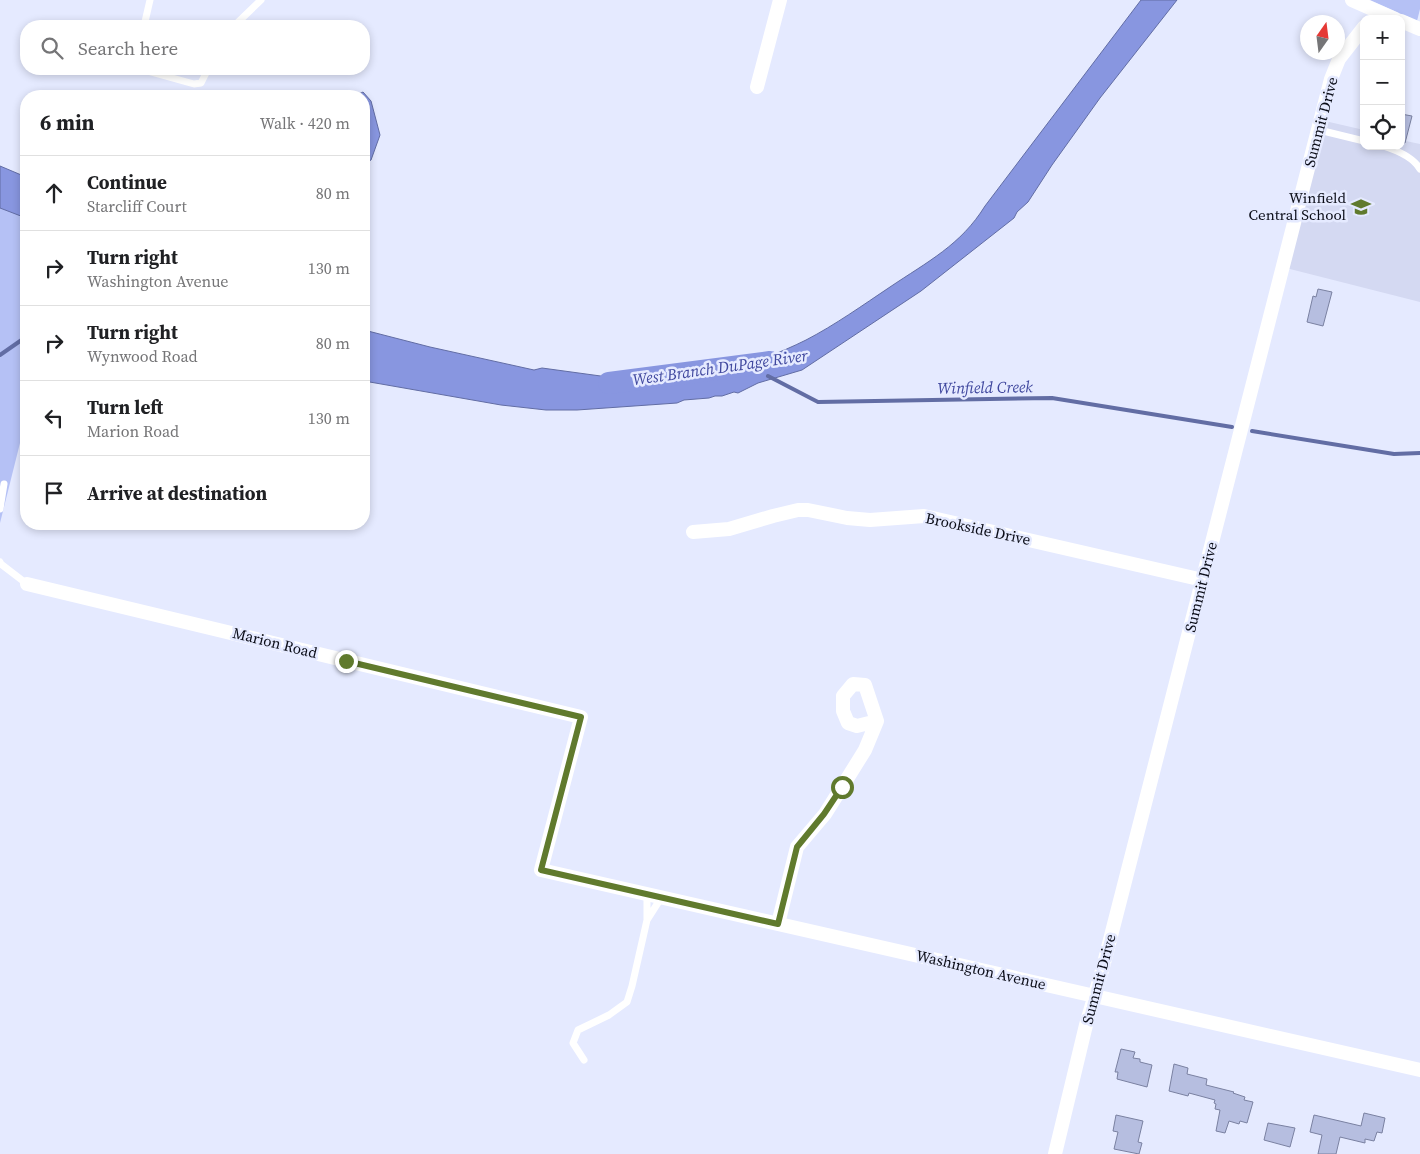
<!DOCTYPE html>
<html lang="en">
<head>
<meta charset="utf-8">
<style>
  :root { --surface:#fff; --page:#f6f6f6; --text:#202124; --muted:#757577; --line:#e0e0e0 }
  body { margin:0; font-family:"Source Serif 4",serif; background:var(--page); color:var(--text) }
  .controls { position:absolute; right:15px; top:15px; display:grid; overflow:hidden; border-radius:10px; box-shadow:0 2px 8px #0003 }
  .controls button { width:45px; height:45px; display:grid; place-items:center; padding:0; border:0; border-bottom:1px solid var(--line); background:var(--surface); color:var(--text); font:25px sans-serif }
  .compass { position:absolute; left:1300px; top:15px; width:45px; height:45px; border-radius:50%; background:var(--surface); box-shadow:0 2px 8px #0003; rotate:14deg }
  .stop { position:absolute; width:15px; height:15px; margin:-11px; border:4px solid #607a2d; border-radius:50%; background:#fff }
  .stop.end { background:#607a2d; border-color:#fff; box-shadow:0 1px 5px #0008 }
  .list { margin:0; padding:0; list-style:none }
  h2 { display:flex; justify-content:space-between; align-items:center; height:65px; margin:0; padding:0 20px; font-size:21px }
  h2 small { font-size:16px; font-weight:400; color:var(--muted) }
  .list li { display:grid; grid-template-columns:32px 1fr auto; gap:15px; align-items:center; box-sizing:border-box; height:75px; padding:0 20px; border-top:1px solid var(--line) }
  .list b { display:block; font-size:19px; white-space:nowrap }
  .list p { margin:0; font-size:16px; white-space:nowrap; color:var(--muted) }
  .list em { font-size:16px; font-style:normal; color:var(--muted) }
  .icon { flex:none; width:28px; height:28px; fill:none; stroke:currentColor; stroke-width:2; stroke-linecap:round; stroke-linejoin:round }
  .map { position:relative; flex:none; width:1420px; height:1154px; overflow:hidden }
  .search { position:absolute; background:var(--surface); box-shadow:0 2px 8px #0003; left:20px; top:20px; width:350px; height:55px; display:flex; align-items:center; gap:12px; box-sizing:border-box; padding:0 18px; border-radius:20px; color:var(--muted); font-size:19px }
  .panel { position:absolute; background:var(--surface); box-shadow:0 2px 8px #0003; left:20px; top:90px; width:350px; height:440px; border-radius:20px }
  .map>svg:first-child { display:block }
  .built { fill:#d4d9f2 }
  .green { fill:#b5c1f5 }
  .water { fill:#8896e0; stroke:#626da4 }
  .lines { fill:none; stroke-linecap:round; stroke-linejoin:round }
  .stream { stroke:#626da4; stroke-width:4 }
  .river { stroke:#8896e0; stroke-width:22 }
  .building { fill:#b6bee0; stroke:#7a81a1 }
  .lane { stroke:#fff; stroke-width:7 }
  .street { stroke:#fff; stroke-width:14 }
  .route { stroke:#607a2d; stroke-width:6 }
  .labels { text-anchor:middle; stroke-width:5; stroke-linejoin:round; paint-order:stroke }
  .street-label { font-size:15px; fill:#0a0c17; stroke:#e5eaff }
  .poi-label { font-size:15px; fill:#0a0c17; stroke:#e5eaff; text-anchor:end }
  .water-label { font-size:16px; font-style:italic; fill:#3f479e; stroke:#e5eaff }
</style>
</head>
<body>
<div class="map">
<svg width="1420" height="1154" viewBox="0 0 1420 1154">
  <rect width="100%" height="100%" fill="#e5eaff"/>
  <!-- built -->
  <path class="built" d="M1325 121 1364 130V146H1401V140L1420 144V302L1286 268Z"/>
  <!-- green -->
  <path class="green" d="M1370 0H1420V9L1417 21Z
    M0 191 26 214V419L0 523Z"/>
  <!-- water -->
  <path class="water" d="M1141 0H1177L1100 98 1052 165 1028 202 1017 212 1014 218 921 291 802 370 758 383 738 393 734 392 722 396H715L709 398 684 400 677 403 577 410H546L501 405 364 381V330L430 347 534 370 542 368 608 377 678 382 708 377 718 372H724C752 363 780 353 806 340 835 325 863 305 890 287 927 262 961 245 985 206Z
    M363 92 371 101 380 135 371 160 364 164V96H355Z
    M0 166 26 177V218L0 208Z"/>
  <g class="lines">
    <!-- stream -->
    <path class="stream" d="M0 355 23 339 26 336
      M768 376 818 402 1052 398 1232 427
      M1252 431 1394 454 1420 453"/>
    <!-- river -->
    <path class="river" d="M609 383 770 362"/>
  </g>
  <!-- building -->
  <path class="building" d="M1401 114 1412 116 1405 143H1401Z
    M1318 289 1332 292 1323 326 1307 322 1313 296 1316 297Z
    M1121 1049 1135 1052 1133 1058 1140 1059V1062L1152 1065 1147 1087 1117 1079 1118 1072H1115Z
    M1174 1064 1188 1068 1187 1074 1207 1079 1206 1085 1234 1092 1233 1093 1245 1097 1244 1100 1253 1102 1247 1123 1240 1121 1239 1124 1229 1121 1225 1133 1216 1131 1220 1110 1215 1109 1216 1104 1214 1103 1215 1100 1189 1093 1188 1096 1169 1091Z
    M1364 1113 1385 1118 1382 1133 1377 1132 1374 1141 1365 1139V1143L1340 1137 1336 1154H1318L1322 1135 1310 1132 1314 1115 1361 1126Z
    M1116 1115 1143 1121 1138 1142 1142 1143 1139 1154 1114 1149 1118 1132 1113 1131Z
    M1268 1123 1295 1128 1290 1147 1264 1140Z"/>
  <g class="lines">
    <!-- lane -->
    <path class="lane" d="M144 26 150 0
      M234 26 261 0
      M140 69 194 84 201 83 208 69
      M1319 130 1364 141
      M1383 146C1396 150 1413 157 1420 169
      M0 509 4 484
      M0 562 1 564 27 584
      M647 919V895
      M584 1060 573 1043 578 1030 609 1015 627 1002 632 986 647 920 661 898"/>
    <!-- street -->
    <path class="street" d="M1352 0 1395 19
      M1401 21 1420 29
      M757 87 780 0
      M693 532 729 529 773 516 798 510H808L847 518 870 520 924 516 1203 580
      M27 584 581 717 541 870 1420 1070
      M778 924 797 847 825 814 842 787 865 750 877 721 865 685 853 684 843 696V711L848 723 857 726 877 721
      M1055 1154 1086 1025 1103 967 1331 79 1339 59 1364 27"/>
  </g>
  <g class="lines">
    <!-- route -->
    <path class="route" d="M346 661 581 717 541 870 778 924 797 847 824 814 842 787"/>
  </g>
  <!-- icons -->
  <defs>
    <symbol id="school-bare" viewBox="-9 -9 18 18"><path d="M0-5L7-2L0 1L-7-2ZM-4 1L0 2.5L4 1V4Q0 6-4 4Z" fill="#607a2d" stroke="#e5eaff" stroke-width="2.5" paint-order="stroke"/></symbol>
  </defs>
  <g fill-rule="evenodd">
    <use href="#school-bare" x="1347" y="193" width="28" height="28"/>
  </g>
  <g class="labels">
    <!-- street labels -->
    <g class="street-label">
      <text transform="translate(1321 122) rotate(-75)" y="5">Summit Drive</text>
      <text transform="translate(978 529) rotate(12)" y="5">Brookside Drive</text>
      <text transform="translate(1201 587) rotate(-76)" y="5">Summit Drive</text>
      <text transform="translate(275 643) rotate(14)" y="5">Marion Road</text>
      <text transform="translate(981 970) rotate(13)" y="5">Washington Avenue</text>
      <text transform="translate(1099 979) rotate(-75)" y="5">Summit Drive</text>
    </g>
    <!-- poi labels -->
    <g class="poi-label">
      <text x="1346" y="203">Winfield<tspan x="1346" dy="17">Central School</tspan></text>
    </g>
    <!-- water labels -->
    <g class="water-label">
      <text transform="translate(720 367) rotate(-8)" y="6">West Branch DuPage River</text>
      <text transform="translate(985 387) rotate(-1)" y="6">Winfield Creek</text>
    </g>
  </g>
</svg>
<div class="controls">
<button>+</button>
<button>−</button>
<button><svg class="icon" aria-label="locate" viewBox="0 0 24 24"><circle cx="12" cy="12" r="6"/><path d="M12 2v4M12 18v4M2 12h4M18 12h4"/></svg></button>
</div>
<svg class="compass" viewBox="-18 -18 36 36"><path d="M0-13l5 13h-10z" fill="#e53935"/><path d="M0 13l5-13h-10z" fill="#757577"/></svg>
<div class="stop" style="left:842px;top:787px"></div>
<div class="stop end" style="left:346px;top:661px"></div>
<div class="search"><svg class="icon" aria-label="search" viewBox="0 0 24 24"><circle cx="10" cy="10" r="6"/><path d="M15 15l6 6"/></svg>Search here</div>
<section class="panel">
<h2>6 min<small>Walk · 420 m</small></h2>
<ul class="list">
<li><svg class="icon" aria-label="ahead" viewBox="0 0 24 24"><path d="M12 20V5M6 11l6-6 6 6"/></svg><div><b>Continue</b><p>Starcliff Court</p></div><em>80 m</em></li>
<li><svg class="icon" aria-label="right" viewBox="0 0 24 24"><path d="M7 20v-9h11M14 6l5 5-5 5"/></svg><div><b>Turn right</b><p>Washington Avenue</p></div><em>130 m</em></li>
<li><svg class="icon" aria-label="right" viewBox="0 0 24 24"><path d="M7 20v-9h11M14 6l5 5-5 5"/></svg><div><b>Turn right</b><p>Wynwood Road</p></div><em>80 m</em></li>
<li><svg class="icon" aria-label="left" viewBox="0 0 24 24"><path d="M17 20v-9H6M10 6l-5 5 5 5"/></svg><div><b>Turn left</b><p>Marion Road</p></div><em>130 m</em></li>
<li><svg class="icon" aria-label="arrive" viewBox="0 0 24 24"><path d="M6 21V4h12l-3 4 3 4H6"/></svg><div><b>Arrive at destination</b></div></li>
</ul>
</section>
</div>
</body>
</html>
